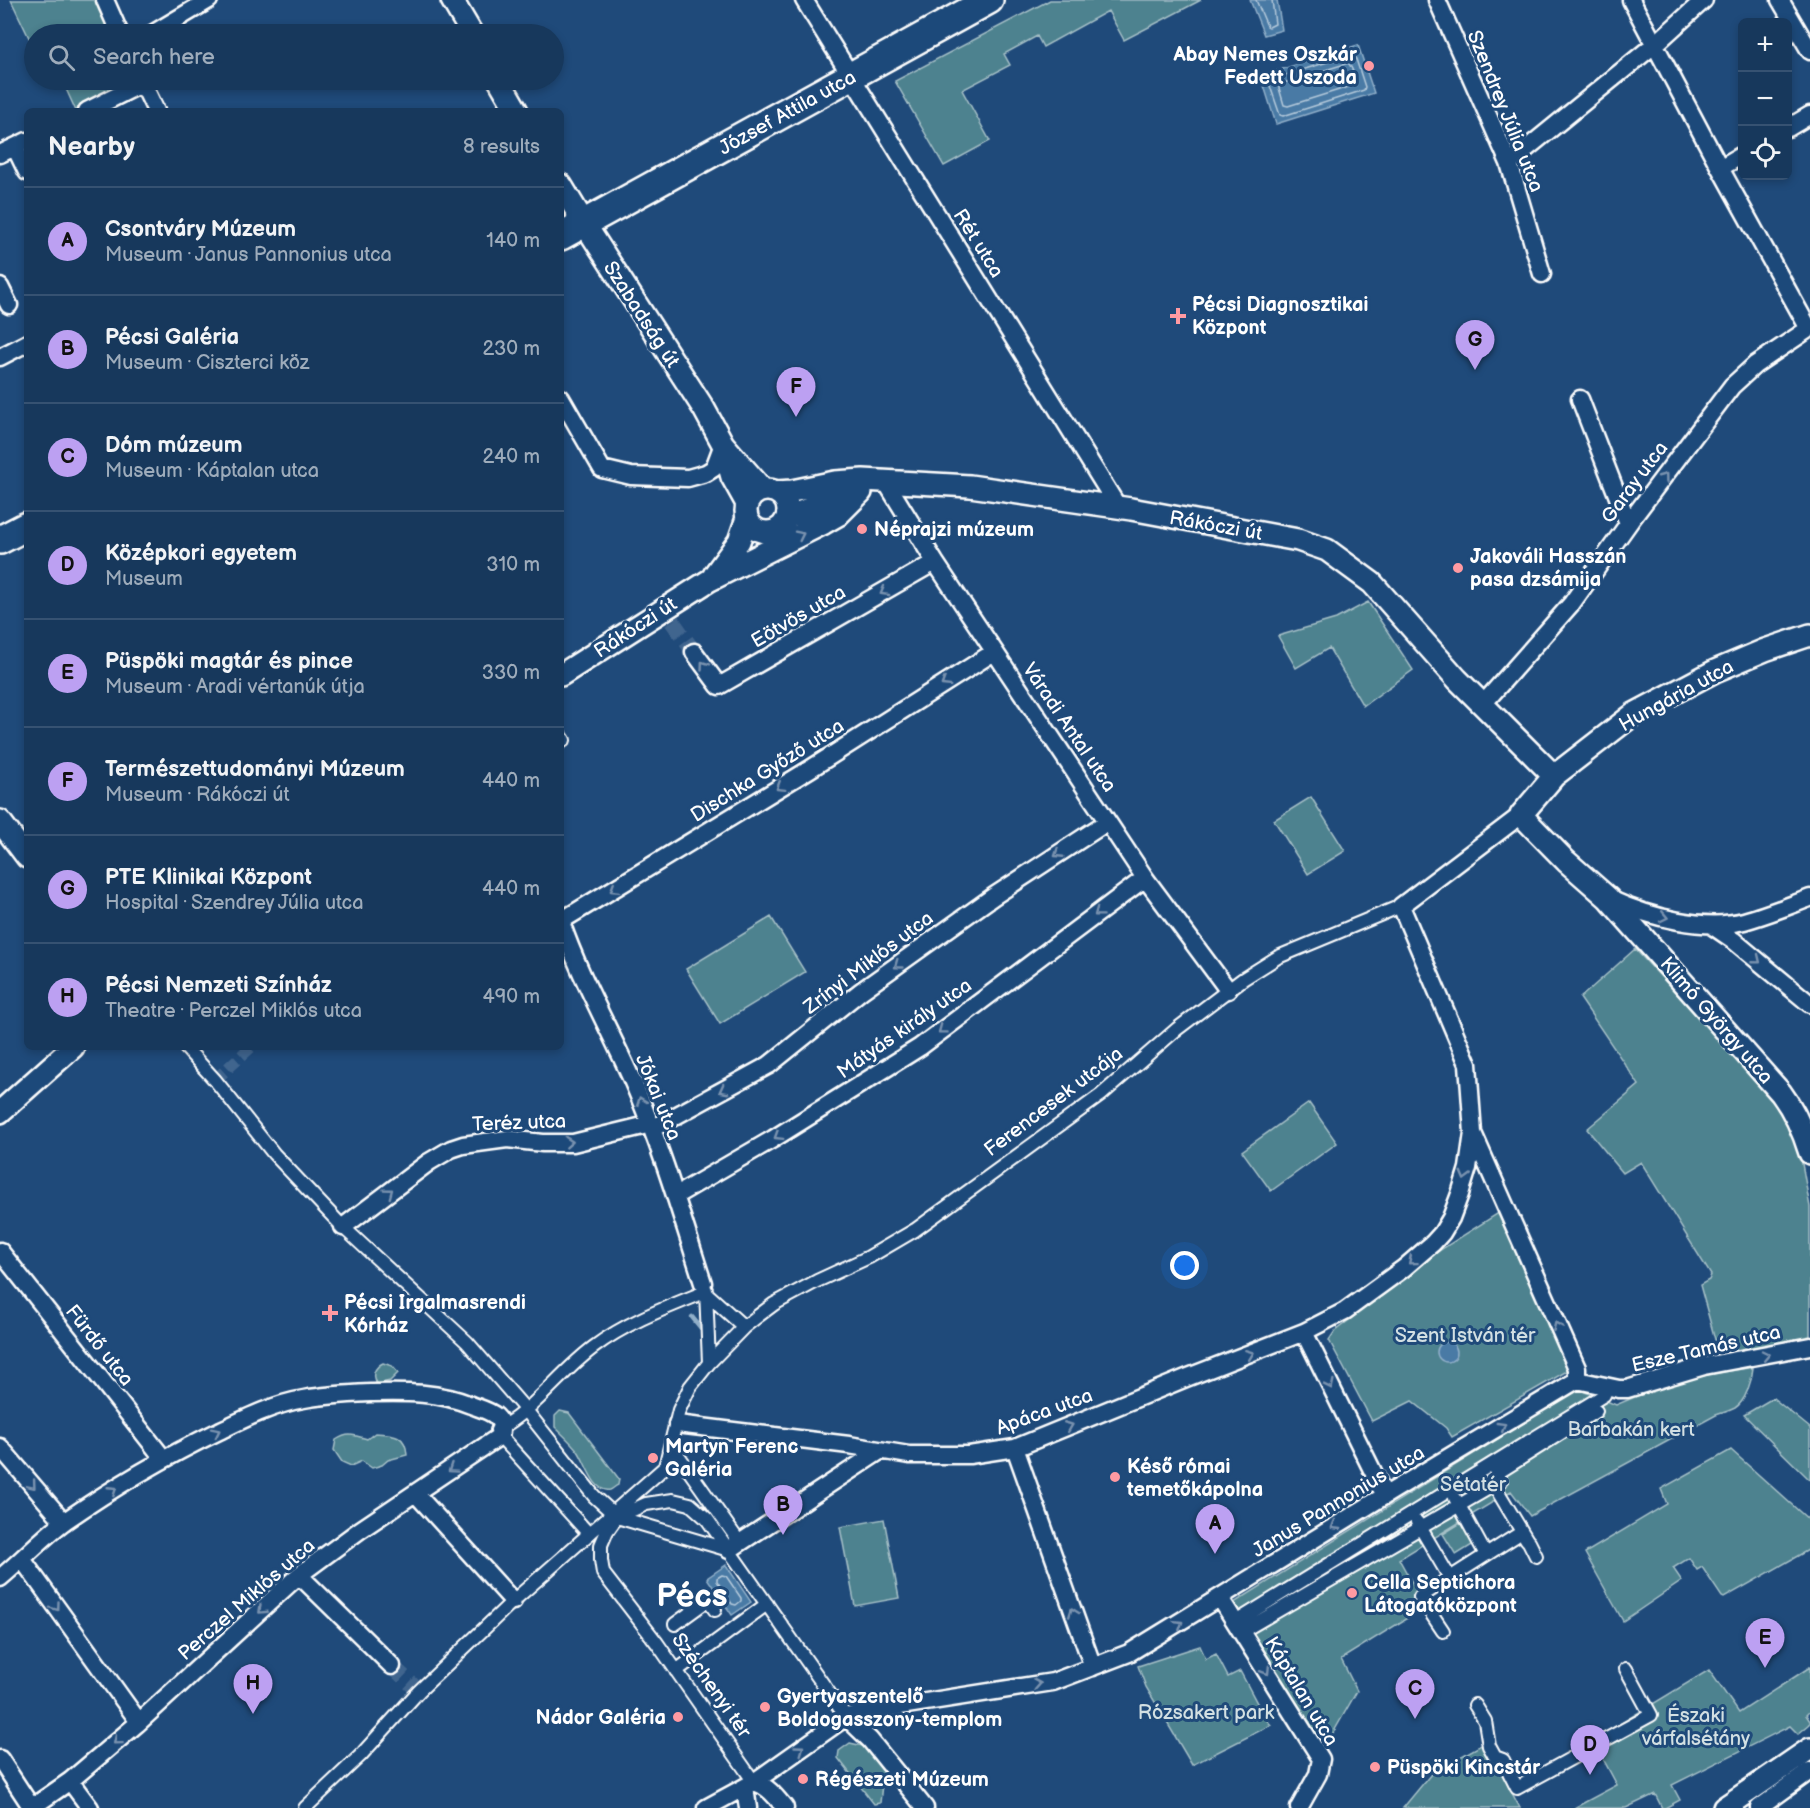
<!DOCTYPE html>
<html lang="en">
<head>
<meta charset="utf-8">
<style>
  :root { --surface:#17385c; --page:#244365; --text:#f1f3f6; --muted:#9eacbb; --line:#365272; --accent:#bca0f2 }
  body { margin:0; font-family:"Balsamiq Sans",sans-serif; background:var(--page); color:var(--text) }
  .controls { position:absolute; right:18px; top:18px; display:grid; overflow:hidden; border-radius:9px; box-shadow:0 3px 9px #0003 }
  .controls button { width:54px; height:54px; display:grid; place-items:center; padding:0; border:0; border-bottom:2px solid var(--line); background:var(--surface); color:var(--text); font:30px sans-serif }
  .you { position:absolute; left:1185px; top:1266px; width:21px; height:21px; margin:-15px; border:4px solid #fff; border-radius:50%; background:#1a73e8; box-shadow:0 0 0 9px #1a73e833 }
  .badge { display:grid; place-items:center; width:39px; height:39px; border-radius:50%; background:var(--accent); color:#111; font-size:20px; font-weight:700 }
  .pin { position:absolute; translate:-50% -50px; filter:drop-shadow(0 2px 3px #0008) }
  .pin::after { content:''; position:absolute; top:32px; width:21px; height:18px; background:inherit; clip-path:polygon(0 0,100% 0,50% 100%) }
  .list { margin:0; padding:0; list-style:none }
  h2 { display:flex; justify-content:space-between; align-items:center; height:78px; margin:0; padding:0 24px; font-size:26px }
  h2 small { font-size:20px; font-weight:400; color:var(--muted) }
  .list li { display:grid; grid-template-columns:39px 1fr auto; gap:18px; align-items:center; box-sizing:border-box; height:108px; padding:0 24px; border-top:2px solid var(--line) }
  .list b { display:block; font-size:22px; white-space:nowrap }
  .list p { margin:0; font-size:20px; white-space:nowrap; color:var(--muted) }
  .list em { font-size:20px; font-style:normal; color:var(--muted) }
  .icon { flex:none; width:33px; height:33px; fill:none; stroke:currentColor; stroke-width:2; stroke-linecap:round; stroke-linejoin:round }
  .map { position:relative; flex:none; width:1810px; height:1808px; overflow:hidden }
  .search { position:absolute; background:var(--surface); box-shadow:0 3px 9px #0003; left:24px; top:24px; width:540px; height:66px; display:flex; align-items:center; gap:15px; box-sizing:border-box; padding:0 21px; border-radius:33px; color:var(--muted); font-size:22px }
  .panel { position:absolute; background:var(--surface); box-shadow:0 3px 9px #0003; left:24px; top:108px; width:540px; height:942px; border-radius:9px }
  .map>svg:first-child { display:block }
  .green { fill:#4e828f; stroke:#a6c0c7; stroke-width:1.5 }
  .water { fill:#487aa5; stroke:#91afc9; stroke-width:1.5 }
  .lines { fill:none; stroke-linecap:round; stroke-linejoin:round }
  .shore { stroke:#b6cadb; stroke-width:1.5 }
  .stream { stroke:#91afc9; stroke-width:4.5 }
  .pedestrian-tunnel { stroke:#41658e; stroke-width:12; stroke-dasharray:12 6; stroke-linecap:butt }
  .minor-tunnel { stroke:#41658e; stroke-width:16; stroke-dasharray:16 8; stroke-linecap:butt }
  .pedestrian-casing { stroke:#fff; stroke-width:16 }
  .minor-casing { stroke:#fff; stroke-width:21 }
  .tertiary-casing { stroke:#fff; stroke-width:26 }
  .primary-casing { stroke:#fff; stroke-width:32 }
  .pedestrian { stroke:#1f4a7a; stroke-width:12 }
  .minor { stroke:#1f4a7a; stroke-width:16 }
  .tertiary { stroke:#1f4a7a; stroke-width:21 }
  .primary { stroke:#1f4a7a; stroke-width:27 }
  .oneway { stroke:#7992af }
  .poi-dot { fill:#ff9aa2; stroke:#1f4a7a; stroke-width:2 }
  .labels { text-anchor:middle; stroke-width:6; stroke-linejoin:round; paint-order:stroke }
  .poi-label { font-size:20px; font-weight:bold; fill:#fff; stroke:#1f4a7a; text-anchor:start }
  .street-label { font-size:20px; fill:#fff; stroke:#1f4a7a }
  .park-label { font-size:20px; fill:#d3e0e3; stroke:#1f4a7a }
  .town-label { font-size:32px; font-weight:bold; fill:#fff; stroke:#1f4a7a }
</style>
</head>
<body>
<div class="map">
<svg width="1810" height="1808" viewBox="0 0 1810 1808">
  <rect width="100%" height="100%" fill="#1f4a7a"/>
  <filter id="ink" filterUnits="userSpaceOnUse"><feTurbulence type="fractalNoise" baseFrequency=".0167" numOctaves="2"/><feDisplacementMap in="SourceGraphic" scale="12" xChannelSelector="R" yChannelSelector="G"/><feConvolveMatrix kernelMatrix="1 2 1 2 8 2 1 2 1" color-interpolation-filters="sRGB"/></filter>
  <g filter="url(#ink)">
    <!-- green -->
    <path class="green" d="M11 0H99L115 34H34V45L33 46Z
      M1050 0H1201L1124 40 1108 11 1043 47 1037 36 1004 54 1010 65 962 90 990 141 944 166 895 81Z
      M62 80H131L125 86 76 111Z
      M1368 602 1413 670 1363 706 1329 648 1296 668 1278 636 1336 619Z
      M1311 797 1345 851 1308 874 1274 820Z
      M771 917 805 972 720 1024 686 969Z
      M1635 949 1782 1107 1798 1142 1810 1207V1337L1719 1354 1700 1285 1709 1280 1711 1275 1641 1162 1623 1173 1587 1129 1639 1085 1580 998Z
      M1309 1103 1337 1143 1271 1191 1242 1151Z
      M1500 1212 1569 1360 1567 1371 1452 1437 1446 1428 1412 1401 1372 1421 1329 1340 1335 1331 1437 1252Z
      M383 1363 392 1366 398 1373 390 1381 377 1384C370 1376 375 1367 383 1363Z
      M1748 1368H1753C1752 1380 1746 1401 1735 1408 1729 1411 1722 1413 1716 1415L1530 1516 1511 1491 1399 1559 1420 1597 1417 1612 1341 1659 1357 1691 1321 1754 1229 1606 1578 1389 1616 1405 1661 1386 1711 1374Z
      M1773 1398 1810 1428V1480L1744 1415Z
      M560 1411 569 1413 619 1479 618 1485C615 1486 613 1489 610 1490 593 1493 586 1462 578 1451 572 1443 563 1435 555 1427V1416Z
      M375 1433C392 1434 406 1433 407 1455L388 1460 382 1465 372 1468 362 1461 351 1466 342 1462 334 1450 336 1440C348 1432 354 1435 367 1439Z
      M1731 1450 1810 1521V1549L1724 1598 1722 1597 1702 1567 1697 1570 1689 1558 1673 1568 1682 1581 1623 1621 1585 1553 1667 1504 1661 1489Z
      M884 1519 899 1598 855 1606 840 1527Z
      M1464 1521 1477 1542 1456 1555 1443 1534Z
      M1200 1646 1206 1659 1216 1654 1228 1677 1240 1671 1265 1718 1271 1725 1192 1765 1146 1687 1138 1666Z
      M1810 1667V1711L1806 1715 1810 1721V1724L1798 1734 1790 1726 1672 1785 1680 1800 1665 1808H1662L1655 1794 1626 1808H1574L1617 1785 1593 1740 1709 1670 1739 1713Z
      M850 1743 863 1746 886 1774 882 1784 880 1803 874 1804 838 1758 839 1751Z
      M1485 1743 1520 1808H1403L1441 1762 1446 1765Z"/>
    <!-- water -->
    <path class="water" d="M1250 0H1277L1282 30 1264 35Z
      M1358 45 1374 93 1276 124 1261 76Z
      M1437 1352a10 10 0 1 1 20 0a10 10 0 1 1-20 0Z
      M726 1565 751 1602 732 1615 707 1578Z"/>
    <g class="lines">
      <!-- shore -->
      <path class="shore" d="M1256 0 1267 26 1269 27 1275 24 1272 0
        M1353 54 1355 56 1365 87 1364 90 1283 116 1280 115 1269 83 1270 80Z
        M1348 63C1352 67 1357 80 1355 85L1288 106 1284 105 1279 88 1280 84Z
        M722 1575 726 1576 741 1598V1601L736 1605 732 1604 717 1581V1578Z"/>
      <!-- stream -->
      <path class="stream" d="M692 1317 705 1333"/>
      <!-- pedestrian-tunnel -->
      <path class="pedestrian-tunnel" d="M215 1080 251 1047"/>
      <!-- minor-tunnel -->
      <path class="minor-tunnel" d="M672 621 694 652
        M392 1666 419 1691"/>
      <defs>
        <path id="pedestrian" d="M561 736 564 740 561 742
          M185 1047 215 1080 274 1154 343 1227 467 1342 525 1409 594 1496 617 1517
          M706 1290 709 1363
          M497 1430C535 1410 560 1372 594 1347 627 1322 668 1307 705 1292L744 1327
          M500 1436 589 1534
          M671 1445 740 1543
          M1491 1480 1527 1540
          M1455 1498 1486 1555
          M617 1517 729 1550
          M1417 1522 1450 1578
          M1529 1542 1536 1556
          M1425 1605 1420 1597 1522 1532
          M1427 1607 1443 1631
          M1237 1621 1604 1395 1607 1387
          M675 1624 708 1600 715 1610
          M1241 1632 1501 1481 1496 1474 1596 1411
          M676 1671 767 1604
          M1475 1705 1485 1721 1489 1746 1495 1757 1503 1760 1517 1788 1651 1715 1626 1669
          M754 1782 657 1643 603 1573 601 1560V1545L607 1531 617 1517 646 1504 673 1500 690 1504 707 1519 846 1717
          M305 1808 360 1756 419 1691 513 1601 665 1467 679 1410 690 1387 709 1363 744 1327 758 1316 774 1304 817 1281 869 1257 915 1230 1101 1095 1177 1029 1243 979 1278 957 1401 906"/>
        <path id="minor" d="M105 0 120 34
          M804 0 1118 507
          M1437 0 1509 163 1542 274
          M1631 0 1720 168 1809 329
          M1780 0 1810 51
          M152 34 209 0
          M141 80 156 111
          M87 111 143 83
          M1788 128 1810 115
          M15 147 27 172
          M0 154 27 141
          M1509 163 1660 40 1704 0
          M1720 168 1742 155
          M0 287 9 305
          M0 357 27 343
          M561 398 602 469 631 476 688 478 706 473 714 468 723 444
          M1580 399 1628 523
          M886 482 935 562 1145 878 1228 990
          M694 652 719 686 935 562
          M1483 704 1572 603 1631 520 1732 386 1755 365 1810 328
          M1612 900C1649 917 1704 931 1744 921 1766 915 1788 906 1810 898
          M561 921 810 769 994 652
          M561 922C581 980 612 1033 636 1089 663 1152 682 1218 703 1283
          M1711 925 1733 940 1810 1004
          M1473 1133 1577 1368V1380
          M675 1196 773 1139 920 1047 1145 878
          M343 1227 429 1162 451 1149 463 1145 507 1139 543 1143H573L647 1125 657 1126 769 1065 861 991 994 896 1107 822
          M0 1251 163 1458
          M1304 1332 1385 1496
          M1577 1380 1619 1389H1627L1704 1366 1810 1346
          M677 1424 849 1445 909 1455H969L1015 1448 1186 1378 1304 1332 1345 1311 1404 1268 1433 1243 1442 1233 1451 1218 1460 1194 1468 1168 1473 1133 1468 1064 1401 906 1521 815
          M0 1447 64 1522
          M1015 1448 1093 1667
          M416 1494 513 1601
          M729 1550 880 1451
          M22 1559 139 1722
          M299 1575 392 1666
          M0 1578C22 1560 43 1537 65 1521 114 1487 165 1457 219 1431 246 1418 274 1404 304 1399 326 1395 350 1394 372 1393 406 1392 439 1392 471 1405 487 1411 506 1414 500 1436L360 1530 299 1575 137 1724 70 1781 31 1808
          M1220 1598 1321 1759 1318 1774 1299 1808
          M846 1717 870 1740 925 1808
          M0 1759 32 1808
          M70 1781 90 1808
          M754 1782C768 1786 776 1797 785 1808
          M745 1788 748 1808
          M706 1808 754 1782 846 1717 875 1710 1053 1682 1129 1653 1394 1490 1577 1380
          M1759 1808 1810 1771"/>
        <path id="tertiary" d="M452 0 472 34
          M499 80 517 111
          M561 185 584 223 704 409 723 444 763 490
          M726 456 732 477 747 504
          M746 511a21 21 0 1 1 42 0a21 21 0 1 1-42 0Z
          M776 492 792 491 835 482 863 480 970 486 1131 509 1298 540 1327 550 1372 583 1457 679 1554 776
          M788 517 821 504 858 493
          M714 575 739 541 747 518
          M1810 635 1765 650 1715 671 1634 714 1554 776 1521 815 1566 861 1608 898 1781 1093C1795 1112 1803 1130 1810 1153
          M561 675 710 580 824 523 838 515 861 492
          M0 821 27 857
          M0 1112 73 1047
          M1724 1808 1810 1749"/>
        <path id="primary" d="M561 236 989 0
          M0 540 27 526"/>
      </defs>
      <!-- pedestrian casing -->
      <use href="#pedestrian" class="pedestrian-casing"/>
      <!-- minor casing -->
      <use href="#minor" class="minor-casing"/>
      <!-- tertiary casing -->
      <use href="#tertiary" class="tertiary-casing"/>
      <!-- primary casing -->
      <use href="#primary" class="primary-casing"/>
      <!-- pedestrian -->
      <use href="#pedestrian" class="pedestrian"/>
      <!-- minor -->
      <use href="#minor" class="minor"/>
      <!-- tertiary -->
      <use href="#tertiary" class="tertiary"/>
      <!-- primary -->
      <use href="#primary" class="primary"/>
    </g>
    <!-- one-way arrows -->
    <defs><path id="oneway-chevron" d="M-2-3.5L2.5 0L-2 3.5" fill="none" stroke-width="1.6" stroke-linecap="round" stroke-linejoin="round" transform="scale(1.5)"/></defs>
    <g class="oneway">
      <use href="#oneway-chevron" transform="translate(1664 477) rotate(-53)"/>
      <use href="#oneway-chevron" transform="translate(800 535) rotate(-26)"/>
      <use href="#oneway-chevron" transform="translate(884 592) rotate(150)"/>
      <use href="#oneway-chevron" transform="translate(704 665) rotate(-126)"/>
      <use href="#oneway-chevron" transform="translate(945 683) rotate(148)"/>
      <use href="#oneway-chevron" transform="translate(780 787) rotate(148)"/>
      <use href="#oneway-chevron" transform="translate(1058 854) rotate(147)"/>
      <use href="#oneway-chevron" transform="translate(614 889) rotate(148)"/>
      <use href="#oneway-chevron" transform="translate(1098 913) rotate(143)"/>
      <use href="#oneway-chevron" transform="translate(1664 917) rotate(12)"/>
      <use href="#oneway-chevron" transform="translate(1757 960) rotate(39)"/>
      <use href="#oneway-chevron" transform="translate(898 965) rotate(144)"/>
      <use href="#oneway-chevron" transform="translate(942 1030) rotate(143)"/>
      <use href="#oneway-chevron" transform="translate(723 1090) rotate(152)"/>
      <use href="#oneway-chevron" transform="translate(641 1101) rotate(-111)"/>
      <use href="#oneway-chevron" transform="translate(778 1136) rotate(148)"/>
      <use href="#oneway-chevron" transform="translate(569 1142) rotate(-4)"/>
      <use href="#oneway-chevron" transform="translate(1465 1176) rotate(105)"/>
      <use href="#oneway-chevron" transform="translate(389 1192) rotate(-37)"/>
      <use href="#oneway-chevron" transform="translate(1412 1261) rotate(140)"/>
      <use href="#oneway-chevron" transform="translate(1557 1326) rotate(-114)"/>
      <use href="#oneway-chevron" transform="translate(1250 1354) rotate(-21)"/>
      <use href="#oneway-chevron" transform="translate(1766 1355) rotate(-12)"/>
      <use href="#oneway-chevron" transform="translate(1330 1385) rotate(64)"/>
      <use href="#oneway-chevron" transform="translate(1069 1426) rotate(-22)"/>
      <use href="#oneway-chevron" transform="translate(1502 1426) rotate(-31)"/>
      <use href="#oneway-chevron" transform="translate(216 1432) rotate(-26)"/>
      <use href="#oneway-chevron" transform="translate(452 1469) rotate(146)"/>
      <use href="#oneway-chevron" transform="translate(32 1485) rotate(50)"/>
      <use href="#oneway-chevron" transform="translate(113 1490) rotate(-33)"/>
      <use href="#oneway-chevron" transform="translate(1335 1526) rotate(149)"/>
      <use href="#oneway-chevron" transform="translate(56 1607) rotate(54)"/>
      <use href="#oneway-chevron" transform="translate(262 1610) rotate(136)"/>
      <use href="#oneway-chevron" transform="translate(1073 1612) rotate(-110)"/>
      <use href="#oneway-chevron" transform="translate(1179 1624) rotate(-32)"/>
      <use href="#oneway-chevron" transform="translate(1266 1671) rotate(58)"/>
      <use href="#oneway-chevron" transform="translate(1037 1684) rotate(-10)"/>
      <use href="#oneway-chevron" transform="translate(117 1741) rotate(140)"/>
      <use href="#oneway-chevron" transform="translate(800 1749) rotate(-36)"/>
    </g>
  </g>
  <!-- markers -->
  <g class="poi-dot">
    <circle cx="1369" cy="66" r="6"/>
    <path d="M1175 307h6v6h6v6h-6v6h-6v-6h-6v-6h6z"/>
    <circle cx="862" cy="529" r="6"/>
    <circle cx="1458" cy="568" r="6"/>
    <path d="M327 1304h6v6h6v6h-6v6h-6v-6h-6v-6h6z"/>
    <circle cx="653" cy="1458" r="6"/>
    <circle cx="1115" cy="1477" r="6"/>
    <circle cx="1352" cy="1593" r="6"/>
    <circle cx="765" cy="1707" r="6"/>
    <circle cx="678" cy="1717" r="6"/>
    <circle cx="1375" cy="1767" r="6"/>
    <circle cx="803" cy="1779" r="6"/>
  </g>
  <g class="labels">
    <!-- poi labels -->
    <g class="poi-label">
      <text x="1357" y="61" text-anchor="end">Abay Nemes Oszkár<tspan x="1357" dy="23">Fedett Uszoda</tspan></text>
      <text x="1192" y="311">Pécsi Diagnosztikai<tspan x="1192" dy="23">Központ</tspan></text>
      <text x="874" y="536">Néprajzi múzeum</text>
      <text x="1470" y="563">Jakováli Hasszán<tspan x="1470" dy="23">pasa dzsámija</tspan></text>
      <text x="344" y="1309">Pécsi Irgalmasrendi<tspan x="344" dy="23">Kórház</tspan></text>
      <text x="665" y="1453">Martyn Ferenc<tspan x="665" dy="23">Galéria</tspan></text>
      <text x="1127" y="1473">Késő római<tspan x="1127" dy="23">temetőkápolna</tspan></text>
      <text x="1364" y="1589">Cella Septichora<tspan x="1364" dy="23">Látogatóközpont</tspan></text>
      <text x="777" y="1703">Gyertyaszentelő<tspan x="777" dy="23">Boldogasszony-templom</tspan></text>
      <text x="666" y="1724" text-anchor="end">Nádor Galéria</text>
      <text x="1387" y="1774">Püspöki Kincstár</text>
      <text x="815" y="1786">Régészeti Múzeum</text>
    </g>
    <!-- street labels -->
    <g class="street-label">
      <text transform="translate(1506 111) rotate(68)" y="7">Szendrey Júlia utca</text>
      <text transform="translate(787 112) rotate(-29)" y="7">József Attila utca</text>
      <text transform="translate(979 243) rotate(58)" y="7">Rét utca</text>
      <text transform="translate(642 314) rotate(57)" y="7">Szabadság út</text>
      <text transform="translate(1634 482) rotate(-53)" y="7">Garay utca</text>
      <text transform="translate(1216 525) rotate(10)" y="7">Rákóczi út</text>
      <text transform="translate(798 616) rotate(-30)" y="7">Eötvös utca</text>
      <text transform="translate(635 627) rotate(-33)" y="7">Rákóczi út</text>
      <text transform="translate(1676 695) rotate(-29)" y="7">Hungária utca</text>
      <text transform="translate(1070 727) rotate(56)" y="7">Váradi Antal utca</text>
      <text transform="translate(767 770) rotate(-32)" y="7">Dischka Győző utca</text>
      <text transform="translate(868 962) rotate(-37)" y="7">Zrínyi Miklós utca</text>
      <text transform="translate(1717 1020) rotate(49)" y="7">Klimó György utca</text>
      <text transform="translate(904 1028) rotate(-35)" y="7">Mátyás király utca</text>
      <text transform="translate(659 1097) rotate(68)" y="7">Jókai utca</text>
      <text transform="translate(1053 1101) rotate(-37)" y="7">Ferencesek utcája</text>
      <text transform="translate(519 1122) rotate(-2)" y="7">Teréz utca</text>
      <text transform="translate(100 1345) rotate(52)" y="7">Fürdő utca</text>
      <text transform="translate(1706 1348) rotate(-13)" y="7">Esze Tamás utca</text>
      <text transform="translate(1044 1411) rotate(-20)" y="7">Apáca utca</text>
      <text transform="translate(1338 1501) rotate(-31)" y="7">Janus Pannonius utca</text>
      <text transform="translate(246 1599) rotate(-41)" y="7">Perczel Miklós utca</text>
      <text transform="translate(712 1685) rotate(55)" y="7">Széchenyi tér</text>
      <text transform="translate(1302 1691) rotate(59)" y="7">Káptalan utca</text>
    </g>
    <!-- park labels -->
    <g class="park-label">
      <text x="1465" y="1342">Szent István tér</text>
      <text x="1631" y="1436">Barbakán kert</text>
      <text x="1473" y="1491">Sétatér</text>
      <text x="1206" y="1719">Rózsakert park</text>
      <text x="1696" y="1722">Északi<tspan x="1696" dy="23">várfalsétány</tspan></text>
    </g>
    <!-- town labels -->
    <g class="town-label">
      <text x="692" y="1606">Pécs</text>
    </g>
  </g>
</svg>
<div class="controls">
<button>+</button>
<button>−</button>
<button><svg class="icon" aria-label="locate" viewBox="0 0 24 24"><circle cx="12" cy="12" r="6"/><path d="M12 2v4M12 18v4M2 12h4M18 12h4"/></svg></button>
</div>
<div class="you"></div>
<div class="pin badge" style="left:1215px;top:1554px">A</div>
<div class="pin badge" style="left:783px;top:1535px">B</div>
<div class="pin badge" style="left:1415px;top:1719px">C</div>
<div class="pin badge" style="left:1590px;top:1775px">D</div>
<div class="pin badge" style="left:1765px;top:1668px">E</div>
<div class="pin badge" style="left:796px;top:417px">F</div>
<div class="pin badge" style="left:1475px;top:370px">G</div>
<div class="pin badge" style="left:253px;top:1714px">H</div>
<div class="search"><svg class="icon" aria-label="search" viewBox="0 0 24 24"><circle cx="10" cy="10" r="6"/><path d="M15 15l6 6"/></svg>Search here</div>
<section class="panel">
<h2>Nearby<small>8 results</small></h2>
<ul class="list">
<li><span class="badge">A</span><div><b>Csontváry Múzeum</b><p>Museum · Janus Pannonius utca</p></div><em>140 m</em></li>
<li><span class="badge">B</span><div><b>Pécsi Galéria</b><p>Museum · Ciszterci köz</p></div><em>230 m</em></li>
<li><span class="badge">C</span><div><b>Dóm múzeum</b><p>Museum · Káptalan utca</p></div><em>240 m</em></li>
<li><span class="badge">D</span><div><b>Középkori egyetem</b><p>Museum</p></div><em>310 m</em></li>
<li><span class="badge">E</span><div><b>Püspöki magtár és pince</b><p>Museum · Aradi vértanúk útja</p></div><em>330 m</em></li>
<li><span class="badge">F</span><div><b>Természettudományi Múzeum</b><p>Museum · Rákóczi út</p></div><em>440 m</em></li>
<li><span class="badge">G</span><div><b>PTE Klinikai Központ</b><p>Hospital · Szendrey Júlia utca</p></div><em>440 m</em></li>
<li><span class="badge">H</span><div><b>Pécsi Nemzeti Színház</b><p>Theatre · Perczel Miklós utca</p></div><em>490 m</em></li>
</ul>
</section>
</div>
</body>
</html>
